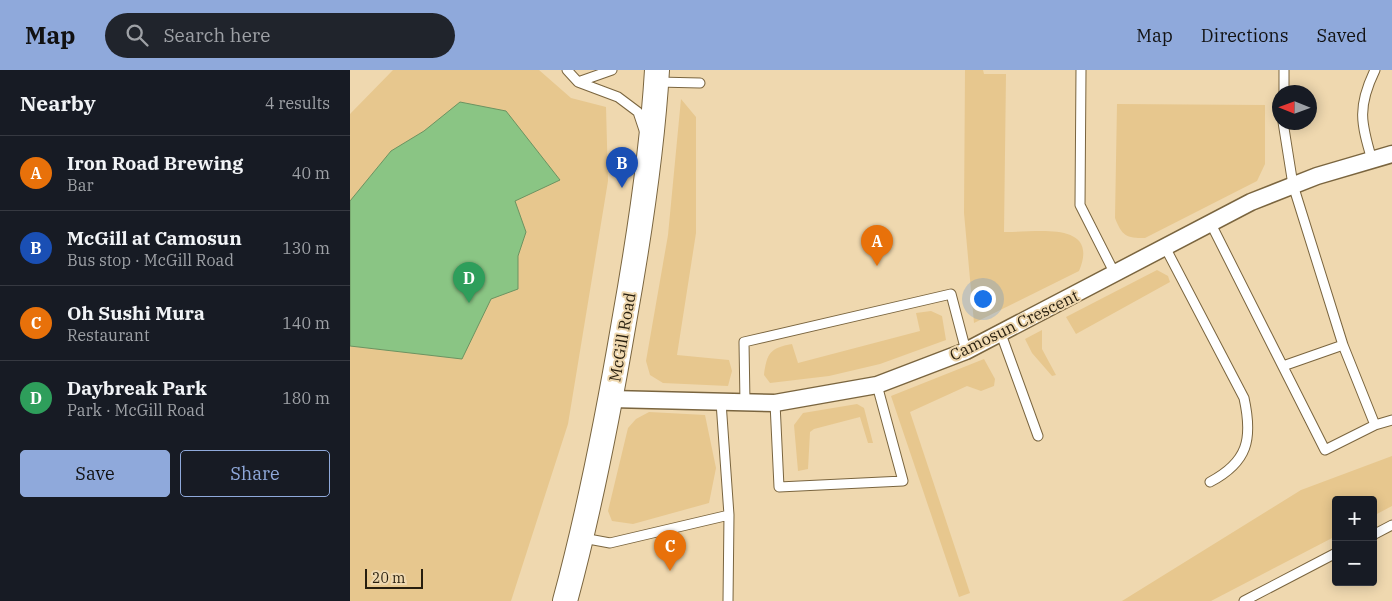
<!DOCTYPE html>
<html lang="en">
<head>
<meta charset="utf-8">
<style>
  :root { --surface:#171b24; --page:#20242c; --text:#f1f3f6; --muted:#9ea1a6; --line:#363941; --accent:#8fa9db }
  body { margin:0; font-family:"IBM Plex Serif",serif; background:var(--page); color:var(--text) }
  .controls { position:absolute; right:15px; bottom:15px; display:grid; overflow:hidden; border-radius:5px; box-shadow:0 2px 12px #0003 }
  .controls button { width:45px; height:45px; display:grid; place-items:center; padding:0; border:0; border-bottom:1px solid var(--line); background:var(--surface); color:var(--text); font:25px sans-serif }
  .compass { position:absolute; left:922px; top:15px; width:45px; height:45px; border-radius:50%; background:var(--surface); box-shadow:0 2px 12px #0003; rotate:271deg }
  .scale { position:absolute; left:15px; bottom:12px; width:58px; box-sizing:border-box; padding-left:5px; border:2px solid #271e0e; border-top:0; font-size:14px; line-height:18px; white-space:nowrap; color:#271e0e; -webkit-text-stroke:4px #efd8af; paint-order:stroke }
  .you { position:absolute; left:632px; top:228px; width:18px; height:18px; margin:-12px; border:4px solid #fff; border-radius:50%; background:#1a73e8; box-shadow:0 0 0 8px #1a73e833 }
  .badge { display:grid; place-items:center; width:32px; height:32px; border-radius:50%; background:var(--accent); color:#fff; font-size:16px; font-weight:700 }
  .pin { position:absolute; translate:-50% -41px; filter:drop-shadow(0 1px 2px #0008) }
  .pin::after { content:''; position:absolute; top:26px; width:18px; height:15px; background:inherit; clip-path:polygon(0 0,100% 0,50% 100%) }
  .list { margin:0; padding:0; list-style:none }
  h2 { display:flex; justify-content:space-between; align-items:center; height:65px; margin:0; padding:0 20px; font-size:21px }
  h2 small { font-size:16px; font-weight:400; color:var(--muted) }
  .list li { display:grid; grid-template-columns:32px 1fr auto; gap:15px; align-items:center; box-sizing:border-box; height:75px; padding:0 20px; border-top:1px solid var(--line) }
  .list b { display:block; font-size:19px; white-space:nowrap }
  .list p { margin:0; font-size:16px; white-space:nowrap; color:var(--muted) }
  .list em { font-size:16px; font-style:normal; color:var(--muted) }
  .actions { display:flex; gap:10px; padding:15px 20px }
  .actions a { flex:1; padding:11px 0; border:1px solid var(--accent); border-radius:5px; text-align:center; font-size:18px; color:var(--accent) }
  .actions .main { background:var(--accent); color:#111 }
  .icon { flex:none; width:28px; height:28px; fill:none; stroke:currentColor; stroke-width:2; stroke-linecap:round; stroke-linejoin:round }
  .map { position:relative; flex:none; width:1042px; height:531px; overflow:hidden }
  header { display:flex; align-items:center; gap:30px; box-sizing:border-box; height:70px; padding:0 25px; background:var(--accent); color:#111 }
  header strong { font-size:24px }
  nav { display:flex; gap:28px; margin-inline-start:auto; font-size:18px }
  .search { width:350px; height:45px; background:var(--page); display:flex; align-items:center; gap:12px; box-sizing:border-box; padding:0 18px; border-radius:28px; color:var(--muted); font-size:19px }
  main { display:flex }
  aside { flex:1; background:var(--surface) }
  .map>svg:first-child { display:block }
  .green { fill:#e7c78e }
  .water { fill:#8ac584; stroke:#6c9361 }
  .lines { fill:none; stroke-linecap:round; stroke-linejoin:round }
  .service-casing { stroke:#7a653f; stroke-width:11 }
  .minor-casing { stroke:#7a653f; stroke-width:19 }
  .secondary-casing { stroke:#7a653f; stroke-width:26 }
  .service { stroke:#fff; stroke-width:9 }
  .minor { stroke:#fff; stroke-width:16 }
  .secondary { stroke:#fff; stroke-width:24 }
  .labels { text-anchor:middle; stroke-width:4; stroke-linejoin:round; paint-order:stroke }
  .street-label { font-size:16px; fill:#271e0e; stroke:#efd8af }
</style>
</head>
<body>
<header>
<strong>Map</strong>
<div class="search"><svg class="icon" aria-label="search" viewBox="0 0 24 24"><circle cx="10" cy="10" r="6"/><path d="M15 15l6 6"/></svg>Search here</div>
<nav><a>Map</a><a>Directions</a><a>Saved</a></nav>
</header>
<main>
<aside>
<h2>Nearby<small>4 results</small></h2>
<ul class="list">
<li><span class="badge" style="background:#e8710a">A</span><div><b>Iron Road Brewing</b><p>Bar</p></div><em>40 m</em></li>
<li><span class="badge" style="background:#1a4fb4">B</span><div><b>McGill at Camosun</b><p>Bus stop · McGill Road</p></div><em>130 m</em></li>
<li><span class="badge" style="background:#e8710a">C</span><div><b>Oh Sushi Mura</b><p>Restaurant</p></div><em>140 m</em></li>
<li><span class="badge" style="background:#2e9e5b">D</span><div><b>Daybreak Park</b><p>Park · McGill Road</p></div><em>180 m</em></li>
</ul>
<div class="actions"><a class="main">Save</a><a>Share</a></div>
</aside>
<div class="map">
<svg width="1042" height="531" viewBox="0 0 1042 531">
  <rect width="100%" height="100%" fill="#efd8af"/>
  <!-- green -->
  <path class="green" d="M43 0H189L221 28 256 37 258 111 218 354 161 531H0V44Z
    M615 0H633L634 4H656L654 162C683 163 751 149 729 201L624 253 614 143Z
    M331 29 346 47V163L327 285 379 290 382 301 378 316 313 313 300 305 296 291 318 165Z
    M767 34 915 35V94L907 111 795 168C776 168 772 166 765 148Z
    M807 200 818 206 820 212 726 264 716 247Z
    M581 241 592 246 596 270 530 294 479 306 420 313 414 305C417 283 420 278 442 274L448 293 570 261 566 243Z
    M692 260V279L706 305 702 306 682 283 675 269Z
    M634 289 645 309 644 316 631 321 617 316 560 342 620 523 609 527 541 326Z
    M507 334 514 338 523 373H518L510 347 464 359 460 362 458 399 448 401 444 355 453 343Z
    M299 342 355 345 366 398 359 433 283 454 262 451 258 441 278 358 286 349Z
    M1042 386V436L1023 446V430H986V466L861 531H772L951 420Z"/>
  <!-- water -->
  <path class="water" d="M110 32 156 41 210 110 165 131 176 162 168 186V219L141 229 112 289 0 276V131L41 81 74 61Z"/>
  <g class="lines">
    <defs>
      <path id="service" d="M217 0 228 12 268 27 288 42 295 63
        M731 0 730 135 765 204
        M228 12 262 0
        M308 12 350 13
        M934 22V0
        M933 52 943 115 993 275
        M1022 90C1011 53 1007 37 1025 0
        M861 154 975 380 1025 355 993 275 933 296
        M815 177 894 328C903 369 898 392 860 412
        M651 264 688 366
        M371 332 379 445 378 531
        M395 333 394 272 601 224 616 281
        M425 333 429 417 553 411 527 315
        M1025 355 1042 350
        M1023 465 1042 455
        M233 468 260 473 379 445
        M894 531 986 483"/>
      <path id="minor" d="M261 329 425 333 527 315 616 281 901 132 967 106 1042 84"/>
      <path id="secondary" d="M215 531C240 439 258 346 274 252 289 168 302 85 307 0"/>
    </defs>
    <!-- service casing -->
    <use href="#service" class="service-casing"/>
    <!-- minor casing -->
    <use href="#minor" class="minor-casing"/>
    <!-- secondary casing -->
    <use href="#secondary" class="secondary-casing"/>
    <!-- service -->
    <use href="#service" class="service"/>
    <!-- minor -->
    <use href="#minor" class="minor"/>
    <!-- secondary -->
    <use href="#secondary" class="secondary"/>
  </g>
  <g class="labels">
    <!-- street labels -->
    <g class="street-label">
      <text transform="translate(664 255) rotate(-26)" y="6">Camosun Crescent</text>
      <text transform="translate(272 267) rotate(-80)" y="6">McGill Road</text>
    </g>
  </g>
</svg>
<div class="controls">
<button>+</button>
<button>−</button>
</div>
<svg class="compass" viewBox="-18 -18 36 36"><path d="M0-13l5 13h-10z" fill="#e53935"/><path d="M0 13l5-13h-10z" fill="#9ea1a6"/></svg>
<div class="scale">20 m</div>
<div class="you"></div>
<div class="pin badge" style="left:527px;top:196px;background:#e8710a">A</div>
<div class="pin badge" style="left:272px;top:118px;background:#1a4fb4">B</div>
<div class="pin badge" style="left:320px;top:501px;background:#e8710a">C</div>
<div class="pin badge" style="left:119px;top:233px;background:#2e9e5b">D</div>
</div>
</main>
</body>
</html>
